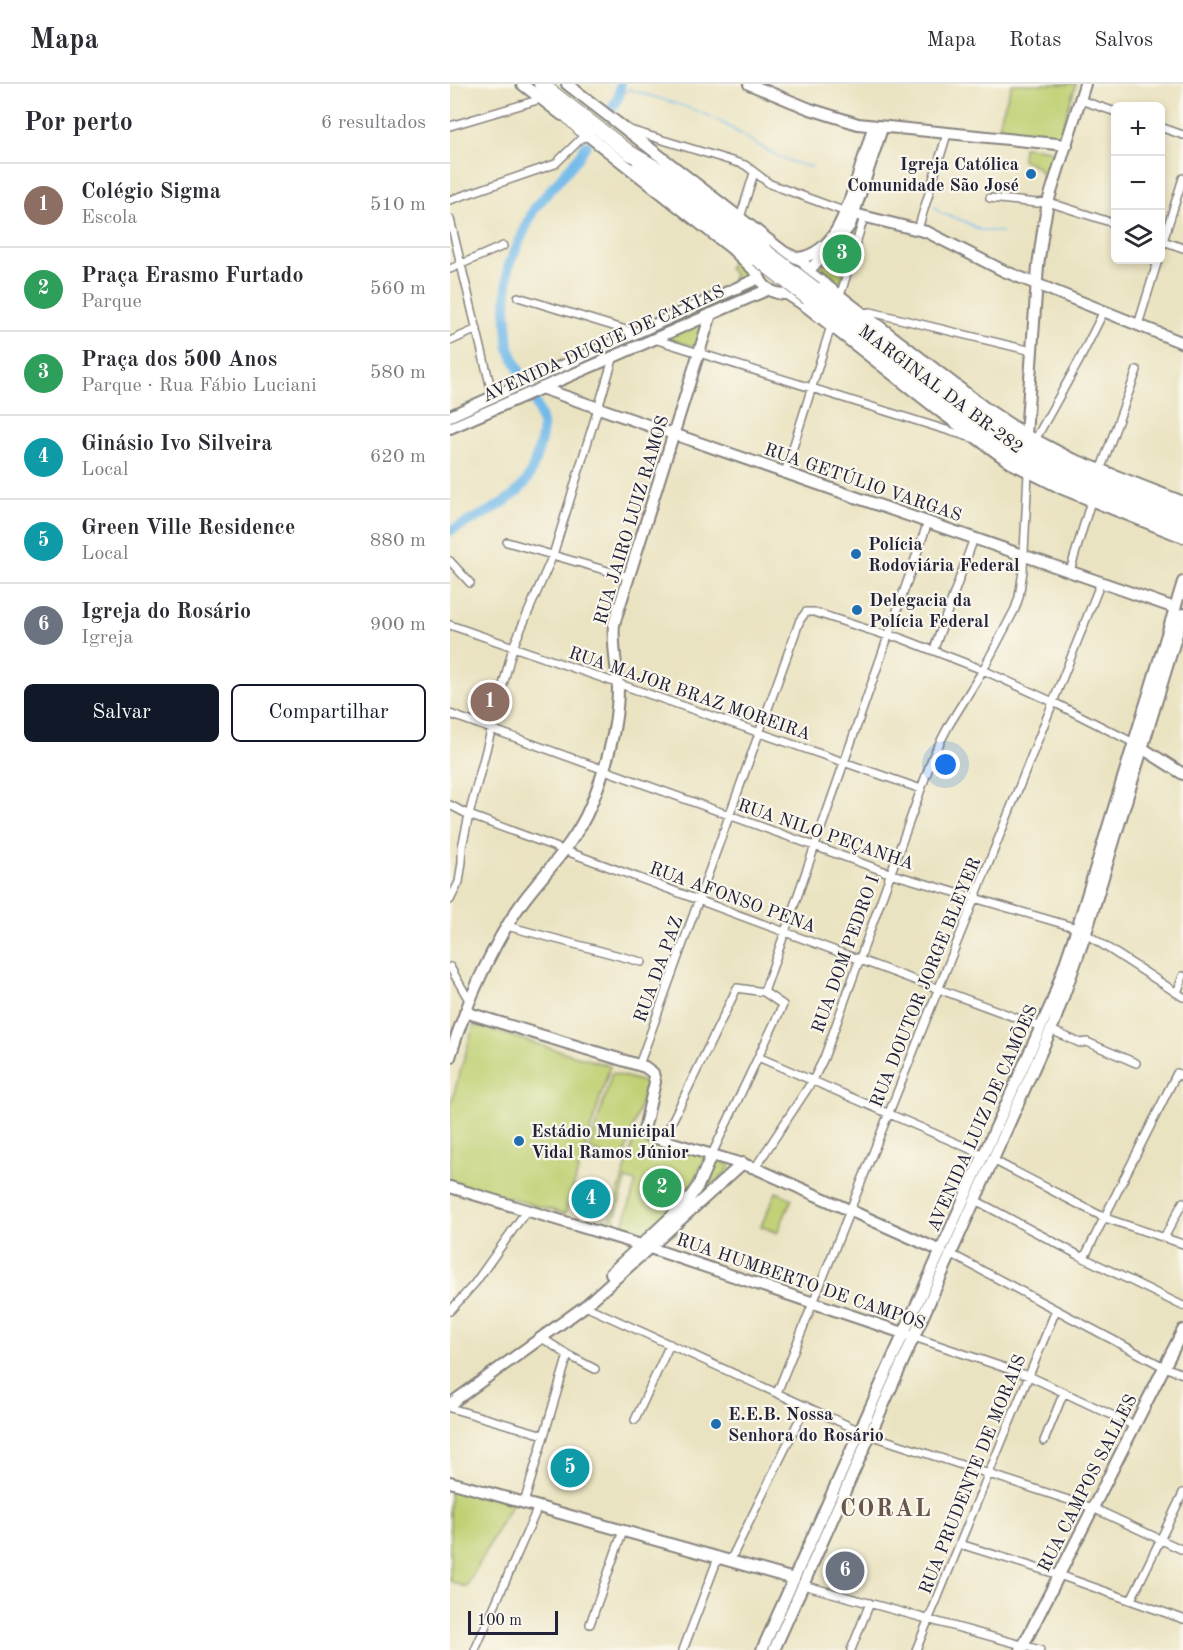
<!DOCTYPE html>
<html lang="pt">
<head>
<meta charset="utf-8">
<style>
  :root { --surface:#fff; --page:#f2f2f3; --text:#2b2b33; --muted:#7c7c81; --line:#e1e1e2; --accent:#111827 }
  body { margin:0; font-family:"Old Standard TT",serif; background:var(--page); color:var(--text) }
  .controls { position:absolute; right:18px; top:18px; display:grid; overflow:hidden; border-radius:9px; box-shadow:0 3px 9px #0003 }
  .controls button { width:54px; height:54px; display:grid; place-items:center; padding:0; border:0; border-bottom:2px solid var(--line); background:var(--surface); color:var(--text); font:30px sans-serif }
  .scale { position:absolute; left:18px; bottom:15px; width:90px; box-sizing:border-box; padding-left:6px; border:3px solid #22223b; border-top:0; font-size:16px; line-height:21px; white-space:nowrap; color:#22223b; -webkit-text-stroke:4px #fbf7ec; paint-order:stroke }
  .you { position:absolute; left:496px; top:681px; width:21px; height:21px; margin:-15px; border:4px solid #fff; border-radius:50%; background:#1a73e8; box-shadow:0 0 0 9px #1a73e833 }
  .badge { display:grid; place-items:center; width:39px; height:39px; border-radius:50%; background:var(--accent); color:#fff; font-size:20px; font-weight:700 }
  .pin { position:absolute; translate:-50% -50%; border:3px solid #fff; box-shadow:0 2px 6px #0006 }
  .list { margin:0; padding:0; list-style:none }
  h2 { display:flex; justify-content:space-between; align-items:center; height:78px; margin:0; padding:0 24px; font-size:26px }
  h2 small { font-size:20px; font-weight:400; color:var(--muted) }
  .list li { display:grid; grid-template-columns:39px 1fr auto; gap:18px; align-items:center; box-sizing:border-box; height:84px; padding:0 24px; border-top:2px solid var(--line) }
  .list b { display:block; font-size:22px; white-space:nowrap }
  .list p { margin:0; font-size:20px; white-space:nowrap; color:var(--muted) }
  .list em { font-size:20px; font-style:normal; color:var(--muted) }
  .actions { display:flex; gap:12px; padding:18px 24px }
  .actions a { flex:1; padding:14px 0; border:2px solid var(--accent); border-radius:9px; text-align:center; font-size:21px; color:var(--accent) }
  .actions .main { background:var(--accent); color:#fff }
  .icon { flex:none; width:33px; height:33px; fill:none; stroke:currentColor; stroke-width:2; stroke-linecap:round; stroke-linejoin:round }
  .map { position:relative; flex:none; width:733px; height:1566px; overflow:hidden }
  header { display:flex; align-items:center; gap:36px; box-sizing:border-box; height:84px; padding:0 30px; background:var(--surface); border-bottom:2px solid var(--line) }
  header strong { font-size:28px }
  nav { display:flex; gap:33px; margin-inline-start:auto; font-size:21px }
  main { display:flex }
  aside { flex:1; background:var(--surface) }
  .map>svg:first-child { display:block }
  .green { fill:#c0d073; stroke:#717957; stroke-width:1.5; fill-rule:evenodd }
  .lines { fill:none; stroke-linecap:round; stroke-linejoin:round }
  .stream { stroke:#71baea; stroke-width:1.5 }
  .river { stroke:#71baea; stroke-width:10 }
  .street-casing { stroke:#86827e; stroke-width:10 }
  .secondary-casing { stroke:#86827e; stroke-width:14 }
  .primary-casing { stroke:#86827e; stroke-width:14 }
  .highway-casing { stroke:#86827e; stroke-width:16 }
  .street { stroke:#fff; stroke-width:7 }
  .secondary { stroke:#fff; stroke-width:10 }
  .primary { stroke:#fff; stroke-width:10 }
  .highway { stroke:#fff; stroke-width:14 }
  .highway-bridge-casing { stroke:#86827e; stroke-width:16; stroke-linecap:butt }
  .highway-bridge { stroke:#fff; stroke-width:14 }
  .poi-dot { fill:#1f6fb2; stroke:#fbf7ec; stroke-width:2 }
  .labels { text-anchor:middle; stroke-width:4.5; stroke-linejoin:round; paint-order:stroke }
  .poi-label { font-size:18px; font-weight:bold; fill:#22223b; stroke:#fbf7ec; text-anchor:start }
  .street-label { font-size:18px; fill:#22223b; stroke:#fbf7ec }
  .district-label { font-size:24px; font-weight:bold; letter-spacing:1.5px; fill:#67554e; stroke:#fbf7ec }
</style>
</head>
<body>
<header>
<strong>Mapa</strong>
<nav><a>Mapa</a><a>Rotas</a><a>Salvos</a></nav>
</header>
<main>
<aside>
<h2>Por perto<small>6 resultados</small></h2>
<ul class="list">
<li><span class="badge" style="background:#8d6e63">1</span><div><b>Colégio Sigma</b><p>Escola</p></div><em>510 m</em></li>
<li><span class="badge" style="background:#2e9e5b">2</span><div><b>Praça Erasmo Furtado</b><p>Parque</p></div><em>560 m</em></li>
<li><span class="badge" style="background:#2e9e5b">3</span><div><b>Praça dos 500 Anos</b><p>Parque · Rua Fábio Luciani</p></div><em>580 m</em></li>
<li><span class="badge" style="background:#0f9aa8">4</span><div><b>Ginásio Ivo Silveira</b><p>Local</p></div><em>620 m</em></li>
<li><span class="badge" style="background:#0f9aa8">5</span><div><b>Green Ville Residence</b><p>Local</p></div><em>880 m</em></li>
<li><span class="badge" style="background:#6b7280">6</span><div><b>Igreja do Rosário</b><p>Igreja</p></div><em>900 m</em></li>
</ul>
<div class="actions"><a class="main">Salvar</a><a>Compartilhar</a></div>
</aside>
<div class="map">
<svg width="733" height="1566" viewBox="0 0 733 1566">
  <rect width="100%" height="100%" fill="#fbf7ec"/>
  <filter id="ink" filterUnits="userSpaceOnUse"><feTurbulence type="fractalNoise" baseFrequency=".0167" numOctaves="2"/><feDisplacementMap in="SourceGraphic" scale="12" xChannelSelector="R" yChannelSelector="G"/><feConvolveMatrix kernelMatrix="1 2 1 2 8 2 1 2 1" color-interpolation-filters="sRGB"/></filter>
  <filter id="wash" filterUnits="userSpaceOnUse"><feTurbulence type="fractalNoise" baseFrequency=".008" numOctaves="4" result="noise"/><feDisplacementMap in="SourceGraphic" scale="24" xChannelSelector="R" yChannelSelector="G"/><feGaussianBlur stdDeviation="1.35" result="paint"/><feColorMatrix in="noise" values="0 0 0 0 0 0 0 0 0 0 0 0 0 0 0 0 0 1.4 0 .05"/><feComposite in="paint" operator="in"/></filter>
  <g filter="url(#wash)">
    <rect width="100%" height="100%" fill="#eae3c1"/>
    <!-- green -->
    <path class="green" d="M562 0H626L609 53 605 54 549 49 550 35Z
      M573 63C610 66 609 65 597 101L595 100C593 87 585 79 572 76Z
      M409 140 388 206 372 193 370 184 390 164 403 142Z
      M283 176C290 182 298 187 295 197L279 204 284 191 281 186 278 185Z
      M254 236 245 263 215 254Z
      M24 941 160 982 115 1130 0 1097V1022Z
      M162 989 197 999 173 1076 139 1066Z
      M185 1053 257 1072 236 1110 187 1155 157 1146ZM176 1095 186 1098 171 1148 162 1145Z
      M267 1076 280 1081V1084L199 1160 245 1113 263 1077Z
      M326 1108 342 1115 327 1149 311 1142Z
      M0 1403 64 1416 16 1503 0 1497Z"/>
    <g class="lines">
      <!-- stream -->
      <path class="stream" d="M169 12 179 5C208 15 244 23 271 38 303 56 323 76 362 83
        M485 123 490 129 514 137 530 146 552 148"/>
      <!-- river -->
      <path class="river" d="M159 29 169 12 170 0
        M71 291 59 264 56 226 58 183 84 125 128 74 136 61
        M0 447C24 434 57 422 75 399 81 392 83 382 86 374 95 347 95 341 84 315"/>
    </g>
  </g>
  <g filter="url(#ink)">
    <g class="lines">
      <defs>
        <path id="street" d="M630 16 666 28
          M0 42 91 15
          M710 43 733 51
          M180 46 295 81 320 100 396 128
          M540 114 587 119 598 118 666 140
          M0 116 105 80 136 50
          M290 134 304 89
          M0 135 43 313
          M468 145 497 50
          M710 156 733 164
          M710 167 733 94
          M0 185 53 162
          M392 206 414 133
          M68 213 186 249
          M411 229 421 228 582 267
          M688 241 708 176
          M204 255 522 354
          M0 257 27 245
          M585 356 629 277 654 227
          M650 387 687 286
          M335 389 381 242
          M57 458 179 493
          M0 477 20 499
          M620 487 641 417
          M0 541 471 705
          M484 565 524 454
          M0 630 439 789 627 844 733 913
          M0 721 19 731 591 943
          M0 816 9 798 12 778V763L19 731 63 563 103 471 164 272
          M57 842 192 878
          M0 883 20 918
          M314 908 478 438
          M727 909 733 892
          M601 946 630 959 637 958 686 979
          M308 973 534 1071
          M189 981 350 536 356 528H364L438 552 448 553 533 586 603 618 684 659
          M213 1056 287 904 314 908 333 921 262 1070
          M543 1076 655 1134 733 1160
          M305 1084 363 996 374 974 483 672 499 641 533 586 565 525 569 513 573 487 578 389
          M525 1116 634 1174 733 1222
          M714 1154 733 1118
          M501 1170 714 1283 733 1290
          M634 1174 727 989 733 993
          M135 1222 410 1347
          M0 1227 25 1199 77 1126
          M464 1253 579 1292 685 1342
          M92 1254 118 1271 145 1285
          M327 1309 651 498
          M0 1324 94 1351
          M185 1336 220 1260
          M420 1351 643 1424 733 1466
          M594 1357 614 1308
          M74 1419 118 1271
          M510 1460 609 1491 733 1535
          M280 1477 356 1322
          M353 1501 590 1566
          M681 1516 733 1409
          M140 1540 173 1447
          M25 1566 88 1423
          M233 1566 268 1474
          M401 1566 420 1519
          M466 1566 606 1226"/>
        <path id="secondary" d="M299 0 360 25 408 40 617 61
          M396 128 477 148 554 187 733 259
          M349 174C387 168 397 123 408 92 413 75 419 59 423 43
          M359 186 386 160 400 141 432 44
          M91 304 725 524
          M576 351 588 182 594 140 598 118 635 0
          M692 664 733 690
          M15 928 195 983 203 989 205 998 193 1050 305 1084 491 1167
          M0 973C15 922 43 858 74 816 97 786 125 759 140 723 156 685 168 644 168 603 167 582 162 561 164 540L261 230
          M0 1103 191 1161 462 1252
          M161 1189 236 1119 248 1102 262 1070
          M0 1320 135 1222 293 1079
          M0 1398 344 1495
          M571 1566 733 1246"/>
        <path id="primary" d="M72 0 112 31
          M117 0 334 168
          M131 46 281 164 308 190
          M334 168 353 177 359 188C358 195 356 200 350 204 320 227 282 175 334 168Z
          M359 188 534 323 576 351 620 374 733 418
          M337 210 357 223 492 329 561 379 613 405 733 453
          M0 332 309 194
          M0 344 319 205
          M312 1566 602 918 629 838 733 498
          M324 1566 604 939 636 849 733 530"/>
        <path id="highway" d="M91 0 180 69 211 87 315 167
          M109 23 136 50
          M190 80 203 94 308 175
          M365 205 526 329 579 364 627 387 733 428
          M358 214 522 340 559 365 625 399 733 442"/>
      </defs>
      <!-- street casing -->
      <use href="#street" class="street-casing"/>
      <!-- secondary casing -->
      <use href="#secondary" class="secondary-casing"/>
      <!-- primary casing -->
      <use href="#primary" class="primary-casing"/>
      <!-- highway casing -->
      <use href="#highway" class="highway-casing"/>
      <!-- street -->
      <use href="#street" class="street"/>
      <!-- secondary -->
      <use href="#secondary" class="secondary"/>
      <!-- primary -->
      <use href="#primary" class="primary"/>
      <!-- highway -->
      <use href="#highway" class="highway"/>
      <defs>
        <path id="highway-bridge" d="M315 167 365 205
          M308 175 358 214"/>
      </defs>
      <!-- highway-bridge casing -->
      <use href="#highway-bridge" class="highway-bridge-casing"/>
      <!-- highway-bridge -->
      <use href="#highway-bridge" class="highway-bridge"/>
    </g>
  </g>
  <!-- markers -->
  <g class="poi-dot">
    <circle cx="581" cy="90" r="6"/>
    <circle cx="406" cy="470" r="6"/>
    <circle cx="407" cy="526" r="6"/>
    <circle cx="69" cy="1057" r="6"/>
    <circle cx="266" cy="1340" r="6"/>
  </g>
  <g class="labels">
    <!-- poi labels -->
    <g class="poi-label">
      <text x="569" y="86" text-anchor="end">Igreja Católica<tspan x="569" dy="21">Comunidade São José</tspan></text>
      <text x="418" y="466">Polícia<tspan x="418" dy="21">Rodoviária Federal</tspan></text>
      <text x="419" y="522">Delegacia da<tspan x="419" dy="21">Polícia Federal</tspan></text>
      <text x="81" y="1053">Estádio Municipal<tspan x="81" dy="21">Vidal Ramos Júnior</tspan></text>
      <text x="278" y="1336">E.E.B. Nossa<tspan x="278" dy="21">Senhora do Rosário</tspan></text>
    </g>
    <!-- street labels -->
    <g class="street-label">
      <text transform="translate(153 259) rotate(-24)" y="6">AVENIDA DUQUE DE CAXIAS</text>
      <text transform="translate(491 305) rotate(37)" y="6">MARGINAL DA BR-282</text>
      <text transform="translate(413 398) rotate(19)" y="6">RUA GETÚLIO VARGAS</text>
      <text transform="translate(181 436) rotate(-73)" y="6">RUA JAIRO LUIZ RAMOS</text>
      <text transform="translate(240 609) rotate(19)" y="6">RUA MAJOR BRAZ MOREIRA</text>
      <text transform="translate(376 750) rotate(19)" y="6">RUA NILO PEÇANHA</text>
      <text transform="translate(283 813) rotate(20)" y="6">RUA AFONSO PENA</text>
      <text transform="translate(395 870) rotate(-70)" y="6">RUA DOM PEDRO I</text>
      <text transform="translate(208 885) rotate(-70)" y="6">RUA DA PAZ</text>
      <text transform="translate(475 898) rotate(-68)" y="6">RUA DOUTOR JORGE BLEYER</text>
      <text transform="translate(532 1034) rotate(-66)" y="6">AVENIDA LUIZ DE CAMÕES</text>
      <text transform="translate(351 1197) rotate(19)" y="6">RUA HUMBERTO DE CAMPOS</text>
      <text transform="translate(522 1390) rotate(-68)" y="6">RUA PRUDENTE DE MORAIS</text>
      <text transform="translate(637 1399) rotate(-63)" y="6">RUA CAMPOS SALLES</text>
    </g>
    <!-- district labels -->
    <g class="district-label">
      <text x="436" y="1432">CORAL</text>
    </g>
  </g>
</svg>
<div class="controls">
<button>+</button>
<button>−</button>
<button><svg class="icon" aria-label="layers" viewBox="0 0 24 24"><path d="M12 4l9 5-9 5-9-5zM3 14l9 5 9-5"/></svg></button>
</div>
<div class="scale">100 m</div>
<div class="you"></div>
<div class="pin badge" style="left:40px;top:618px;background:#8d6e63">1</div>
<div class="pin badge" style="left:212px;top:1104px;background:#2e9e5b">2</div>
<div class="pin badge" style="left:392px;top:170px;background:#2e9e5b">3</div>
<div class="pin badge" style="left:141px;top:1115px;background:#0f9aa8">4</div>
<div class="pin badge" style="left:120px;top:1384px;background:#0f9aa8">5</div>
<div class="pin badge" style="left:395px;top:1487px;background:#6b7280">6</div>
</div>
</main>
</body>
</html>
